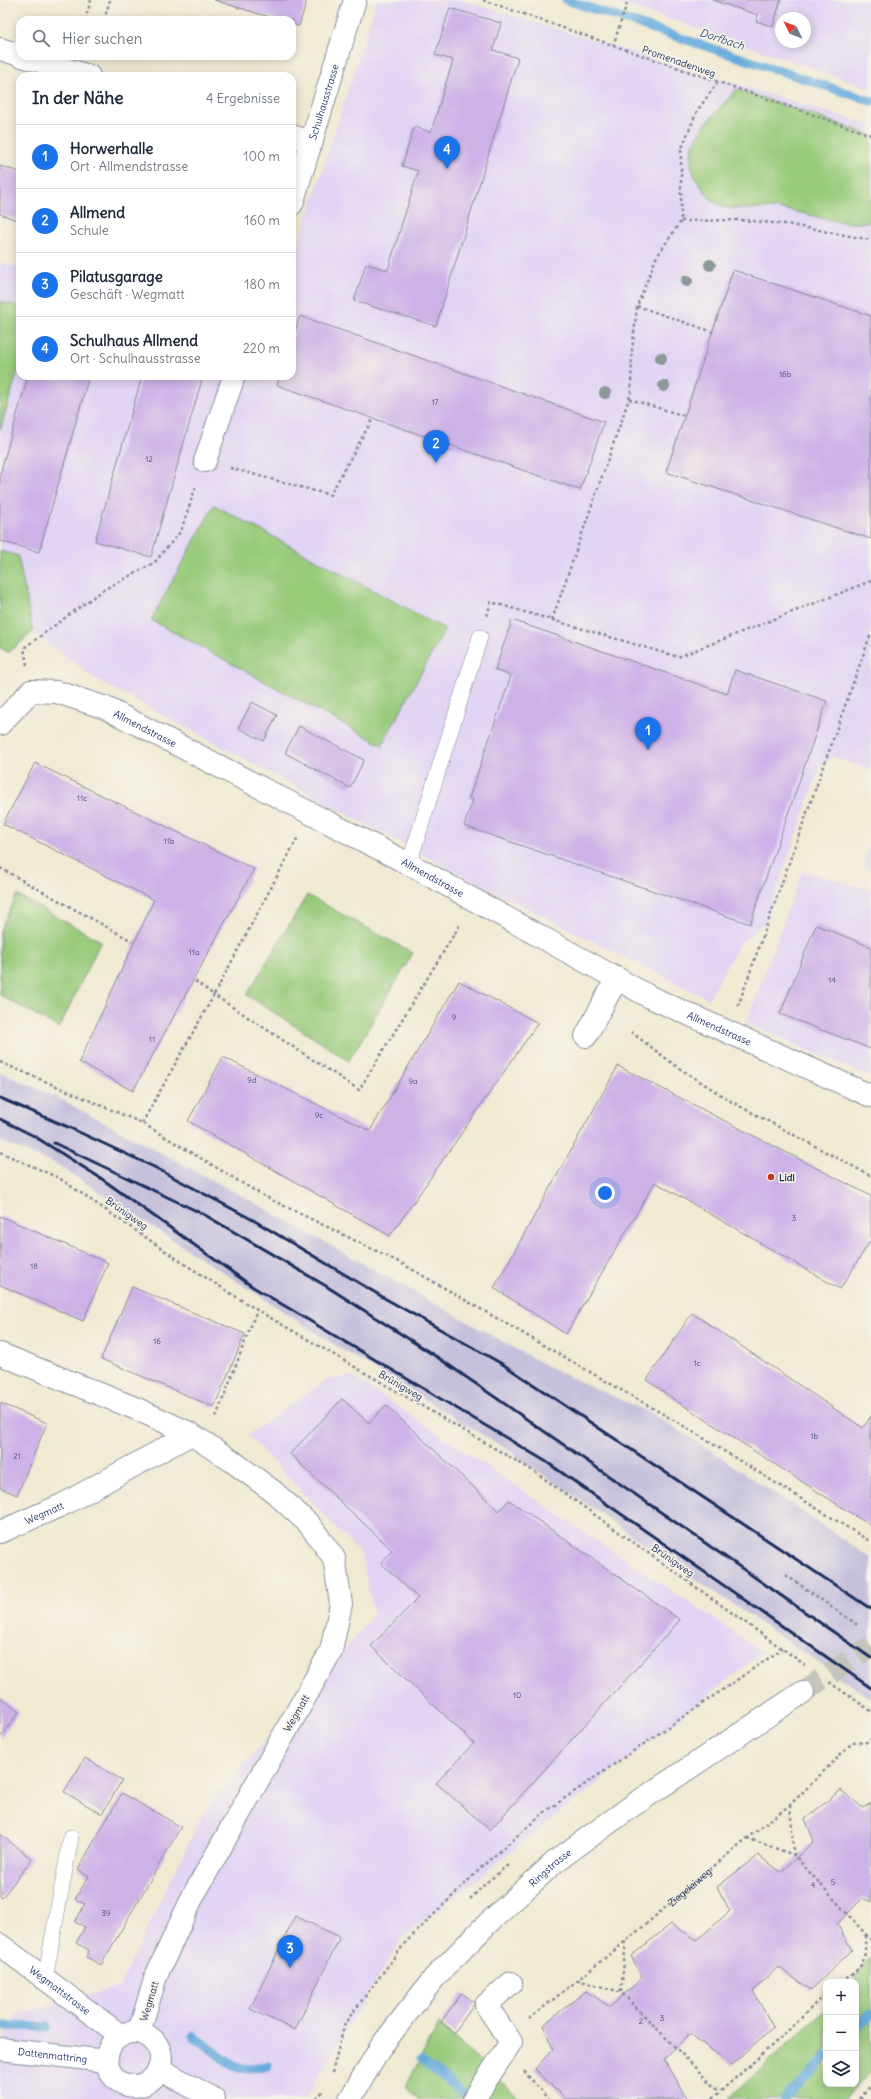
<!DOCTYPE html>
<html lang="de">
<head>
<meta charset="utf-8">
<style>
  :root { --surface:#fff; --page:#f6f6f7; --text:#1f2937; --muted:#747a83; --line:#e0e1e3; --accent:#1a73e8 }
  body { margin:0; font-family:Delius,sans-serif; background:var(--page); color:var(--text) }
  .controls { position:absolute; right:12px; bottom:12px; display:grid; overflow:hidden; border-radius:8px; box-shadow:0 2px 10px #0003 }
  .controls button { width:36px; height:36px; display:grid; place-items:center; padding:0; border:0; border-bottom:1px solid var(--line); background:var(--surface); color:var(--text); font:20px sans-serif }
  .compass { position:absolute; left:775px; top:12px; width:36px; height:36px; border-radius:50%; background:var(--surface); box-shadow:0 2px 10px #0003; rotate:312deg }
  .you { position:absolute; left:605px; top:1193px; width:14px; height:14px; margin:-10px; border:3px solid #fff; border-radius:50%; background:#1a73e8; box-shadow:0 0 0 6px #1a73e833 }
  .badge { display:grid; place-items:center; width:26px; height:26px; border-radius:50%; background:var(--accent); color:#fff; font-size:13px; font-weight:700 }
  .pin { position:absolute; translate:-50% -33px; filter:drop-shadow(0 1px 2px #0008) }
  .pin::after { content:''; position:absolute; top:21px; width:14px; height:12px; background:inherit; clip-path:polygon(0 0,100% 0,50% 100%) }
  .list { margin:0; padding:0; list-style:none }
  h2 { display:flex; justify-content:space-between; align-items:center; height:52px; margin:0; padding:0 16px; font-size:17px }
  h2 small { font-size:13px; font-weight:400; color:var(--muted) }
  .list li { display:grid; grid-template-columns:26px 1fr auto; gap:12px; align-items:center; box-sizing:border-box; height:64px; padding:0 16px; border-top:1px solid var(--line) }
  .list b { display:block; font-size:15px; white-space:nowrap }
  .list p { margin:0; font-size:13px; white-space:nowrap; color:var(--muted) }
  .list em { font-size:13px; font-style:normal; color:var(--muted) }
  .icon { flex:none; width:22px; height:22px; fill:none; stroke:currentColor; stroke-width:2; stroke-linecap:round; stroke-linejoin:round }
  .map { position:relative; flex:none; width:871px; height:2099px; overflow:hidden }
  .search { position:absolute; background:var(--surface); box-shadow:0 2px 10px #0003; left:16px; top:16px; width:280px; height:44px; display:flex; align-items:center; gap:10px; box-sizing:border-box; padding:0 14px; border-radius:12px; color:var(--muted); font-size:15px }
  .panel { position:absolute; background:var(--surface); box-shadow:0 2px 10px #0003; left:16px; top:72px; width:280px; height:308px; border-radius:12px }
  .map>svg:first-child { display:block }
  .built { fill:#e1d4f4; fill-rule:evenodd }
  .industrial { fill:#c5c0db }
  .green { fill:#98ca7a; stroke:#5a7c6c }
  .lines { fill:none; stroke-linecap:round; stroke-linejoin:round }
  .stream { stroke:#68acdd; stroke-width:9 }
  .building { fill:#cdb2e8 }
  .secondary-tunnel { stroke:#c5c5bc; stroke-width:22; stroke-dasharray:22 11; stroke-linecap:butt }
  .service-casing { stroke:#868c98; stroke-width:16 }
  .minor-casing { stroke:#868c98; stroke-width:24 }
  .secondary-casing { stroke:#868c98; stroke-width:24 }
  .path { stroke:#868c98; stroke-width:2.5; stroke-dasharray:3 3; stroke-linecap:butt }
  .service { stroke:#fff; stroke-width:15 }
  .minor { stroke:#fff; stroke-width:22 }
  .secondary { stroke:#fff; stroke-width:22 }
  .rail { stroke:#1b2f5e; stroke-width:3 }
  .tree { fill:#8c9996 }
  .poi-dot { fill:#c8321e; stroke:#f7f3e8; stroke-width:1.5 }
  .labels { text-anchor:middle; stroke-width:3.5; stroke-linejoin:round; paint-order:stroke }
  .number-label { font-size:8px; fill:#485080 }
  .street-label { font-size:10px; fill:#1b2f5e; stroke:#f7f3e8 }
  .poi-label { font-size:10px; font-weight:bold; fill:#1b2f5e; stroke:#f7f3e8; text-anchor:start }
  .water-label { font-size:11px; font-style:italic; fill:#325484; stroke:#f7f3e8 }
</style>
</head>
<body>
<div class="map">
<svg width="871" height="2099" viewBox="0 0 871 2099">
  <rect width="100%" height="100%" fill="#f7f3e8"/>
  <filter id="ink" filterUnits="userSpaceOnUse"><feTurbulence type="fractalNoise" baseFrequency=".025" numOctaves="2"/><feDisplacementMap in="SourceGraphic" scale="8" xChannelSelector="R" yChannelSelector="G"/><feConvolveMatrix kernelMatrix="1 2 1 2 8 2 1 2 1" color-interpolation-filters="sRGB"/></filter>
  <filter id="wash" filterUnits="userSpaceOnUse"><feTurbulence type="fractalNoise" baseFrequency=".012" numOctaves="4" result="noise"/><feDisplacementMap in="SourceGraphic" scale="16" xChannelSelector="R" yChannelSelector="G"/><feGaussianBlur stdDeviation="0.9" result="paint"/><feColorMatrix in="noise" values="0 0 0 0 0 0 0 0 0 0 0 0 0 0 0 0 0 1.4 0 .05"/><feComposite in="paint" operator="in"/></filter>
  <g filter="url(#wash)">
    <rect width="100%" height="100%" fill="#f0ead3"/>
    <!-- built -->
    <path class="built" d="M377 0H461L871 125V770L833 757 820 767 765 923 740 943 708 999 438 863 94 678 33 632 18 557 0 551V262L20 268V376H292V265Z
      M607 0H871V89L685 24ZM781 18H805V42H781Z
      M871 837V870L863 867Z
      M802 871 871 890V1077L746 1023Z
      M352 1376 763 1652 400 1940 305 2099H0V2044L16 2015 119 1987 204 1811 374 1615 361 1554 248 1435 326 1380Z"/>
    <!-- industrial -->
    <path class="industrial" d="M0 1072 62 1100 246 1198 552 1369 651 1413 713 1452 871 1558V1699L509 1451 338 1347 56 1164 0 1141Z"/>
    <!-- green -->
    <path class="green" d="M737 89 871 135V222C864 222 857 224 850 223 825 221 802 211 778 209 760 207 744 211 726 207 714 204 707 196 701 187 672 147 713 117 737 89Z
      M0 301 20 307V364L0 430Z
      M214 505 445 629 382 745 151 620Z
      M0 551 18 556 33 632 9 652 0 648Z
      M17 895 101 941 59 1028 0 995V930Z
      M307 895 413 953 349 1061 247 995Z
      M871 1957V2070L844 2099H728L826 2009V2084H856V1982H853Z
      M439 2024 520 2099H418L405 2087Z"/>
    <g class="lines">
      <!-- stream -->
      <path class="stream" d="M566 0 871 101
        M0 2026 47 2027
        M856 2028 871 2014
        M193 2036C210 2045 223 2064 243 2068 250 2069 260 2066 268 2066
        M421 2060 470 2099
        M784 2099 826 2057"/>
    </g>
    <g id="blocks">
      <!-- building -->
      <path class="building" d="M214 0H307L299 26 292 24V20H279Z
        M712 0H781L773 27 756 21 758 15Z
        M450 8 501 23 493 50 518 58 436 326 354 301 366 264 388 270 418 171 402 166 414 127 431 132 453 60 435 55Z
        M0 166 20 172V221L0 214Z
        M733 270 871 316V539L666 472Z
        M300 316 604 422 580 490 277 385 280 376H292V341Z
        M28 376H89L39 552 0 541V474Z
        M142 376H203L151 557 95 541Z
        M512 620 727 694 735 670 827 701 750 924 464 826 473 800 469 798 511 676 495 670Z
        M252 702 277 715 264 741 238 728Z
        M299 726 364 760 350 788 285 753Z
        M35 763 254 869 133 1091 79 1062 154 900 3 824Z
        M816 925 871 947V1049L780 1014Z
        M459 981 538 1023 390 1236 188 1121 223 1057 370 1131Z
        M618 1066 871 1196V1240L840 1289 655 1182 566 1334 494 1288Z
        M0 1216 108 1263 83 1321 0 1285Z
        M132 1287 245 1334 214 1407 101 1359Z
        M692 1313 863 1428 871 1416V1526L675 1400 647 1380Z
        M342 1399 369 1423 386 1405 499 1511 509 1500 680 1620 490 1830 436 1783 474 1743 371 1646 418 1598 381 1563 392 1550 290 1454Z
        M0 1403 47 1423 17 1495 0 1488Z
        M0 1697 19 1712 0 1738Z
        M85 1758 122 1780 102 1814 64 1792Z
        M841 1790 863 1808 871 1803V1902L863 1898 837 1924 852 1950 811 1990 778 1967 753 1991 773 2027 732 2065 690 2034 664 2059 688 2099H565L535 2069 553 2049 543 2025 586 1991 610 2007 642 1978 631 1956 671 1924 697 1940 730 1911 717 1887 758 1855 781 1872 814 1841 805 1819Z
        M122 1793 181 1827 101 1965 86 1957 89 1950 76 1943 85 1927 75 1922 85 1904 75 1899 89 1876 78 1869Z
        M0 1834 32 1859 2 1898 0 1896Z
        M295 1916 340 1937 295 2030 250 2009Z
        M462 1993 475 2003 454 2033 441 2022Z"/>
    </g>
  </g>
  <g filter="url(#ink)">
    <use href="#blocks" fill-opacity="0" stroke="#868c98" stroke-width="1"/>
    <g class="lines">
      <!-- secondary-tunnel -->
      <path class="secondary-tunnel" d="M803 1692 871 1646"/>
      <defs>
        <path id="service" d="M409 864 480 637
          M45 1979 71 1837"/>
        <g id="minor">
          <path d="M0 49 20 55"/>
          <path d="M22 56 89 76"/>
          <path d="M292 136 312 142"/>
          <path id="s2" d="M292 204 355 0"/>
          <path d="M205 461 234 376"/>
          <path id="s3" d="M0 724 31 691 57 692 106 708 409 864 650 997 871 1096"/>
          <path d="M586 1036 617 978"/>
          <path d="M0 1354 137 1409 191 1434 232 1461 274 1492 309 1524 334 1558 341 1604 331 1651 193 1896 156 1976 139 2032"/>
          <path id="s4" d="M0 1532 64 1504 191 1434"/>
          <path id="s5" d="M0 1945 120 2035"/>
          <circle cx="134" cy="2059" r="27"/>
          <path id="s6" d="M0 2049 106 2061"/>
          <path d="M159 2069 214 2099"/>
          <path d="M474 2099 511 2042 486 2005 511 1983"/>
        </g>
        <g id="secondary">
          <path id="s7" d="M350 2099 382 2045 435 1977 485 1926 556 1861 632 1806 803 1692"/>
        </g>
      </defs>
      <!-- service casing -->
      <use href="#service" class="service-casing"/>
      <!-- minor casing -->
      <use href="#minor" class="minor-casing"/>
      <!-- secondary casing -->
      <use href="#secondary" class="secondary-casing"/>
      <!-- path -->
      <g class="path">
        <path d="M483 0 871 135"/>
        <path d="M85 20 91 0"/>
        <path d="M104 20 110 0"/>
        <path d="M613 46 628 0"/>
        <path d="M681 221 740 220 786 224 871 240"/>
        <path d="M637 306 713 332"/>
        <path d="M629 399 685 416"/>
        <path d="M230 468 330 495 373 418"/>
        <path d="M487 616 491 602 678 657 871 581"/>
        <path d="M552 620 631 393 632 351 637 306 656 258 681 221V150L697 111 717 83"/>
        <path d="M27 665 24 648 103 590 154 563 181 531 196 486"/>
        <path d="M0 868 132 941"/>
        <path d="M195 981 214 995 298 837"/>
        <path d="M738 1006 871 633"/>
        <path d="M631 1032 676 1066 732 1102 871 1176"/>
        <path d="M0 1062 142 1123 262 1195 401 1263 682 1425 871 1542"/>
        <path d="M142 1123 214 995 359 1090 461 923"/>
        <path d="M0 1152 59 1178 183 1263 257 1310 532 1470 805 1665"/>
        <path d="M216 1417 257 1310"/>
        <path d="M786 1575 859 1626"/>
        <path d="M829 1682 871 1711"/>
        <path d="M790 1805 794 1855"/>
        <path d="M747 1838 794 1855 871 1940"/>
        <path d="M470 1899 487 1882 508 1865"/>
        <path d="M577 1980 621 1992 719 2092"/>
        <path d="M841 1982C865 1966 866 1962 865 1934"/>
        <path d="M621 1992 626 1941"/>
        <path id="s1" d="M529 2019 626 1941 747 1838 790 1805 852 1743 868 1742 871 1739"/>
        <path d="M524 2071 548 2099"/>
        <path d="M332 2073 345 2023 405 1943 486 1863 546 1811 782 1649"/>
        <path d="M317 2099 323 2091"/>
        <path d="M712 2099 787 2032 826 1993"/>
        <path d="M860 2099 871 2085"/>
      </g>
      <!-- service -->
      <use href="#service" class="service"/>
      <!-- minor -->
      <use href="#minor" class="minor"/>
      <!-- secondary -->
      <use href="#secondary" class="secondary"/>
      <!-- rail -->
      <path class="rail" d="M0 1098 68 1127 154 1167 253 1220 386 1299 504 1365 871 1609
        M0 1119 34 1136 102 1179 253 1287 545 1461 871 1688
        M54 1143 205 1215 326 1286 440 1359 871 1658"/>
    </g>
    <!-- trees -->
    <g class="tree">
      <circle cx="710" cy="265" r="6"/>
      <circle cx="687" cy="281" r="6"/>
      <circle cx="661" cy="358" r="6"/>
      <circle cx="664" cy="386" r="6"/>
      <circle cx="605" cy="393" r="6"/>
    </g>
  </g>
  <!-- markers -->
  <circle class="poi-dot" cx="771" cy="1177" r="4"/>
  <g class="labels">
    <!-- number labels -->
    <g class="number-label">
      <text x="785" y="377">16b</text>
      <text x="435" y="405">17</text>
      <text x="149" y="462">12</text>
      <text x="82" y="801">11c</text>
      <text x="169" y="844">11b</text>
      <text x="194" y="955">11a</text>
      <text x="832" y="983">14</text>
      <text x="454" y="1020">9</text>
      <text x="152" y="1042">11</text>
      <text x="252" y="1083">9d</text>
      <text x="413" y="1084">9a</text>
      <text x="319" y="1118">9c</text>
      <text x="794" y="1221">3</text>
      <text x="34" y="1269">18</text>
      <text x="157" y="1344">16</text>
      <text x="697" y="1366">1c</text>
      <text x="814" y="1439">1b</text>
      <text x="17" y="1459">21</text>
      <text x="517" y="1698">10</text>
      <text x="833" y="1885">5</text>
      <text x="813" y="1888">4</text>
      <text x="106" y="1916">39</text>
      <text x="662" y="2021">3</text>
      <text x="641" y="2024">2</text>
    </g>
    <!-- street labels -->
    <g class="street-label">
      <text transform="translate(679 61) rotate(19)" y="4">Promenadenweg</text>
      <text dy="4" stroke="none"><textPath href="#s2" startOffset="107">Schulhausstrasse</textPath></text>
      <text dy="4" stroke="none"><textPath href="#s3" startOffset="167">Allmendstrasse</textPath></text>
      <text dy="4" stroke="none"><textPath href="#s3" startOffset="491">Allmendstrasse</textPath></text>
      <text dy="4" stroke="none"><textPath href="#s3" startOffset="815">Allmendstrasse</textPath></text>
      <text transform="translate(127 1213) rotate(35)" y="4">Brünigweg</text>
      <text transform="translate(401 1385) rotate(30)" y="4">Brünigweg</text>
      <text dy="4" stroke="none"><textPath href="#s4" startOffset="48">Wegmatt</textPath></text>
      <text transform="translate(673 1560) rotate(35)" y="4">Brünigweg</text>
      <text transform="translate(296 1713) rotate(-60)" y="4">Wegmatt</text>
      <text dy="4" stroke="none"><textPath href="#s7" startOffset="308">Ringstrasse</textPath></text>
      <text dy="4" stroke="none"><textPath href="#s1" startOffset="208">Ziegeleiweg</textPath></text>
      <text dy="4" stroke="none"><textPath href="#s5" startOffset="75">Wegmattstrasse</textPath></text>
      <text transform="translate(149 2001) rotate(-73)" y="4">Wegmatt</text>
      <text dy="4" stroke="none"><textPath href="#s6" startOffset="53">Dattenmattring</textPath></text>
    </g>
    <!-- poi labels -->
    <g class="poi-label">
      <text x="779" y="1181">Lidl</text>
    </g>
    <!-- water labels -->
    <g class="water-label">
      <text transform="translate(722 39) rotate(18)" y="4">Dorfbach</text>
    </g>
  </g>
</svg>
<div class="controls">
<button>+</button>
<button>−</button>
<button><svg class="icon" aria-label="layers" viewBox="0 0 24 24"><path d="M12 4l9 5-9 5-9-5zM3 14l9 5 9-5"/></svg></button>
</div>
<svg class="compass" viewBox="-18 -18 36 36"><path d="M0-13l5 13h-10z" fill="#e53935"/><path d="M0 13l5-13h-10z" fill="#747a83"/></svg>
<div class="you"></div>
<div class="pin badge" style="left:648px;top:750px">1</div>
<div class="pin badge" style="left:436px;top:463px">2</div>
<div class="pin badge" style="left:290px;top:1968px">3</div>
<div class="pin badge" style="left:447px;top:169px">4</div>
<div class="search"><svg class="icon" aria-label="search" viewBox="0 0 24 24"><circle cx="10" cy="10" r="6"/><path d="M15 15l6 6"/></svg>Hier suchen</div>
<section class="panel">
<h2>In der Nähe<small>4 Ergebnisse</small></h2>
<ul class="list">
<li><span class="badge">1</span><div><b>Horwerhalle</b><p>Ort · Allmendstrasse</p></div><em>100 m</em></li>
<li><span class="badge">2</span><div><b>Allmend</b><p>Schule</p></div><em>160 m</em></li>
<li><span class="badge">3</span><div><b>Pilatusgarage</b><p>Geschäft · Wegmatt</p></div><em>180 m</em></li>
<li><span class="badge">4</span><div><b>Schulhaus Allmend</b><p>Ort · Schulhausstrasse</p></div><em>220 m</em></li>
</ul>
</section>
</div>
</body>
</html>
